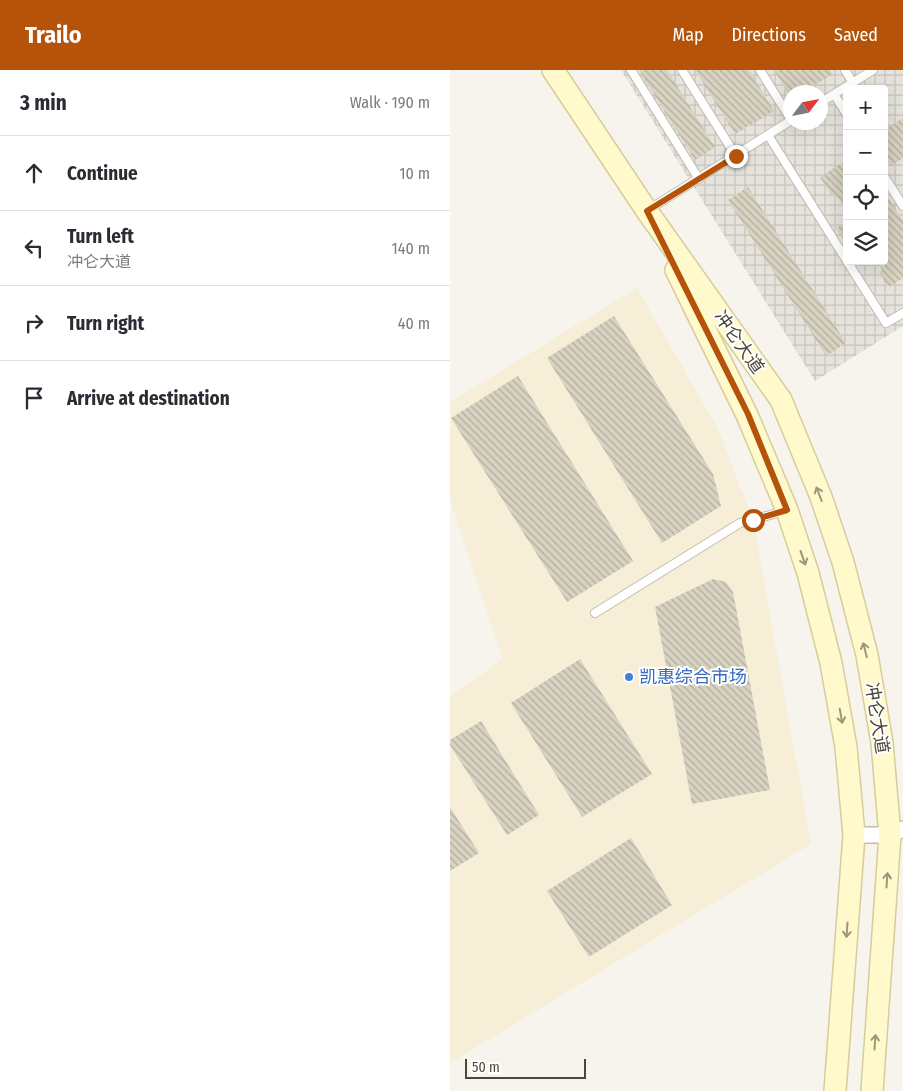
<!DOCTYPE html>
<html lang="en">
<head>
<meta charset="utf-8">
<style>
  :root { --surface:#fff; --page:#f7f7f7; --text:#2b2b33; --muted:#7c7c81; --line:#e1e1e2; --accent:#b45309 }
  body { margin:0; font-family:"Fira Sans Condensed","Noto Sans SC",sans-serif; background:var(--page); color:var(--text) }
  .controls { position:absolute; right:15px; top:15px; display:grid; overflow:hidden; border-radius:5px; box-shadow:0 5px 20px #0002 }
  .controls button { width:45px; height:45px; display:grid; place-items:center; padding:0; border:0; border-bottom:1px solid var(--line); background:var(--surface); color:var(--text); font:25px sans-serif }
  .compass { position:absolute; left:333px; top:15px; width:45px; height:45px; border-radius:50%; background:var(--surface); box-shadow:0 5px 20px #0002; rotate:58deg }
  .scale { position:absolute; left:15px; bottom:12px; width:121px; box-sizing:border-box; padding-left:5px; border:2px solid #4b4639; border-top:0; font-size:14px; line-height:18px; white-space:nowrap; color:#4b4639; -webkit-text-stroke:4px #fff; paint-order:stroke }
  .stop { position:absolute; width:15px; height:15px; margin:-11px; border:4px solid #b45309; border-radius:50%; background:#fff }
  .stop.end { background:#b45309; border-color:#fff; box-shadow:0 1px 5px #0008 }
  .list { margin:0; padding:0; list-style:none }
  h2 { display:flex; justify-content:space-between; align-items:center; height:65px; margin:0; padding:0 20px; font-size:21px }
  h2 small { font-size:16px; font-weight:400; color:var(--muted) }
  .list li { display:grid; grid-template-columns:32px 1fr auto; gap:15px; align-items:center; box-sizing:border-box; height:75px; padding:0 20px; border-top:1px solid var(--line) }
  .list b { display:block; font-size:19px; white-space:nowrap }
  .list p { margin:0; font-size:16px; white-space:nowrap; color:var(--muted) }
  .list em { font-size:16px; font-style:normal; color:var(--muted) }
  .icon { flex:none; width:28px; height:28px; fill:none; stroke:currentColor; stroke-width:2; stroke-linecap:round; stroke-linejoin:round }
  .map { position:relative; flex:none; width:453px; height:1021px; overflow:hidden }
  header { display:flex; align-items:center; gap:30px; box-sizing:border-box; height:70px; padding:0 25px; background:var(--accent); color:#fff }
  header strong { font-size:24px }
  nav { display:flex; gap:28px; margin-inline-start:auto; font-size:18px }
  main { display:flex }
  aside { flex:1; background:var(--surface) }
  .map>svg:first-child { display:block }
  .commercial { fill:#f7eed7 }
  .industrial { fill:url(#industrial-grid); fill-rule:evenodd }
  .building { fill:url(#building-back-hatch) }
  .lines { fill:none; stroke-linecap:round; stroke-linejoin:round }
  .lane-casing { stroke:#c2bdae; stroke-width:10 }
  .street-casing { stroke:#c2bdae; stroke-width:18 }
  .secondary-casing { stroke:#d6cd9b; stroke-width:24 }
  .lane { stroke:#fff; stroke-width:8 }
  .street { stroke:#fff; stroke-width:15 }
  .secondary { stroke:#fff9cc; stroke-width:21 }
  .oneway { stroke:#9c977b }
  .route { stroke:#b45309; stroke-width:6 }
  .shop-dot { fill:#3f7fe0; stroke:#fff; stroke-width:2 }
  .labels { text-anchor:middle; stroke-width:4; stroke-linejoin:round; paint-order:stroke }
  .street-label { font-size:18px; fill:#4b4639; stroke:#fff }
  .shop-label { font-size:18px; fill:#366cbe; stroke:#fff; text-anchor:start }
</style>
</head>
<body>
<header>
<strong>Trailo</strong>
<nav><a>Map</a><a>Directions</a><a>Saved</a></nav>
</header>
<main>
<aside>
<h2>3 min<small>Walk · 190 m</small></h2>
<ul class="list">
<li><svg class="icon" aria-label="ahead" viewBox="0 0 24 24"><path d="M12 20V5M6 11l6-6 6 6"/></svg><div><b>Continue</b></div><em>10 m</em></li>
<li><svg class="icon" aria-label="left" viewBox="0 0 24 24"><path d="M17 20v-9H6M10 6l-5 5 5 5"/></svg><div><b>Turn left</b><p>冲仑大道</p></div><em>140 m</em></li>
<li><svg class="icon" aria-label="right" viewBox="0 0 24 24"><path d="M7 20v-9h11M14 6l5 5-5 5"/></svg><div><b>Turn right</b></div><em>40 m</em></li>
<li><svg class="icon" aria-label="arrive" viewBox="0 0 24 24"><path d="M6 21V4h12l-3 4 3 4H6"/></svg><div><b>Arrive at destination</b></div></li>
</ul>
</aside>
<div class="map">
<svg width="453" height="1021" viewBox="0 0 453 1021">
  <defs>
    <pattern id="industrial-grid" width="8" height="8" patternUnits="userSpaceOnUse" patternTransform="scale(1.25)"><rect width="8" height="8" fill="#e6e3dd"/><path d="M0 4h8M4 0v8" fill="none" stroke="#c7c4be"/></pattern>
    <pattern id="building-back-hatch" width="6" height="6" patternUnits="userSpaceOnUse" patternTransform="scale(1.25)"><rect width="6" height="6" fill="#d8d2c1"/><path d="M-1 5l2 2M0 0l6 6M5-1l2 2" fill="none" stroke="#b1ac9e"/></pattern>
  </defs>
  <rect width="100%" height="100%" fill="#f6f4ec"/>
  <!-- commercial -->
  <path class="commercial" d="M187 218 268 359 303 450 361 774 0 993V626L53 589 0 430V332Z"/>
  <!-- industrial -->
  <path class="industrial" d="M171 0H453V256L365 311ZM397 19H434V191H397ZM340 22H370V52H340Z"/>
  <!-- building -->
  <path class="building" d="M189 0H217L265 77 245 90Z
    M245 0H299L324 41 285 64Z
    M324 0H380L383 4 353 22H340V26Z
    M453 48V88L441 96 434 85V60Z
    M397 90V142L385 124 382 126 370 107Z
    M298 117 396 273 376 286 278 130Z
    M434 121 453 151V208L439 217 429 202 432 200 427 191H434Z
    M397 152V175L386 158Z
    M164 246 263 404 271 436 212 473 97 288Z
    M68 306 183 491 117 532 1 348Z
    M263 509 276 512 283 522 320 720 242 734 205 537Z
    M130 589 202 704 132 747 61 633Z
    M31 651 89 745 57 765 0 675V670Z
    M0 737 29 783 0 801Z
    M181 768 222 835 139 887 97 821Z"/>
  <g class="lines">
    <defs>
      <path id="lane" d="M181 0 249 109
        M232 0 286 86
        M310 0 340 48
        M395 0 403 13
        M384 24 397 45
        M370 33 423 0
        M318 65 397 191
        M434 106 453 136
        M198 140 340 51
        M397 191 436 253 453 243
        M145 543 290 453 335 441"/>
      <path id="street" d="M404 765H440L453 759"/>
      <path id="secondary" d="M103 0 197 141 331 330 371 427 393 492 417 585 432 673 440 765 422 1021
        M226 200 297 345 337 440 358 503 381 593 396 677 404 765 385 1021"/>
    </defs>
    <!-- lane casing -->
    <use href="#lane" class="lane-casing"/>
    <!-- street casing -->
    <use href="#street" class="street-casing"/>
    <!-- secondary casing -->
    <use href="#secondary" class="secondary-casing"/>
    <!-- lane -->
    <use href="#lane" class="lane"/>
    <!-- street -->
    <use href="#street" class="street"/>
    <!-- secondary -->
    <use href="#secondary" class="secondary"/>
  </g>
  <!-- one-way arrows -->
  <defs><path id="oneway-shaft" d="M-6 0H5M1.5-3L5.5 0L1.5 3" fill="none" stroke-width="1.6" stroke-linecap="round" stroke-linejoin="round" transform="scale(1.25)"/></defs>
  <g class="oneway">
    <use href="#oneway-shaft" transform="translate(369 424) rotate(-111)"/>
    <use href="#oneway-shaft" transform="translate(353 488) rotate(71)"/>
    <use href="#oneway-shaft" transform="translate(415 580) rotate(-104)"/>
    <use href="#oneway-shaft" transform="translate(391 646) rotate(80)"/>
    <use href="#oneway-shaft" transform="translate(437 810) rotate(-86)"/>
    <use href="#oneway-shaft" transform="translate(397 860) rotate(94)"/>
    <use href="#oneway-shaft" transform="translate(425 972) rotate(-86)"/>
  </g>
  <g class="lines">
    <!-- route -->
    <path class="route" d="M286 86 197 141 298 344 337 440 303 450"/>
  </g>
  <!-- markers -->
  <circle class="shop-dot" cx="179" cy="607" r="5"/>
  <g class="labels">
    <!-- street labels -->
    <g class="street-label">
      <text transform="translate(289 272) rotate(55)" y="6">冲仑大道</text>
      <text transform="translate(427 648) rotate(81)" y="6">冲仑大道</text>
    </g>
    <!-- shop labels -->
    <g class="shop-label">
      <text x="189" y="613">凯惠综合市场</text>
    </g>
  </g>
</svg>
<div class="controls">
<button>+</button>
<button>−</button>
<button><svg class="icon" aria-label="locate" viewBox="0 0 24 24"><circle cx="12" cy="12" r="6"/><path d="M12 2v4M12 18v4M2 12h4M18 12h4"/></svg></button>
<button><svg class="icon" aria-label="layers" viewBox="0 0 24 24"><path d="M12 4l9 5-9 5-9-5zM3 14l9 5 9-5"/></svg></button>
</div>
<svg class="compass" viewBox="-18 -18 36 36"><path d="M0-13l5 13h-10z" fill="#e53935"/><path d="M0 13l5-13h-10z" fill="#7c7c81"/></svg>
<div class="scale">50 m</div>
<div class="stop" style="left:303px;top:450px"></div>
<div class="stop end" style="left:286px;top:86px"></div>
</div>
</main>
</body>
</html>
